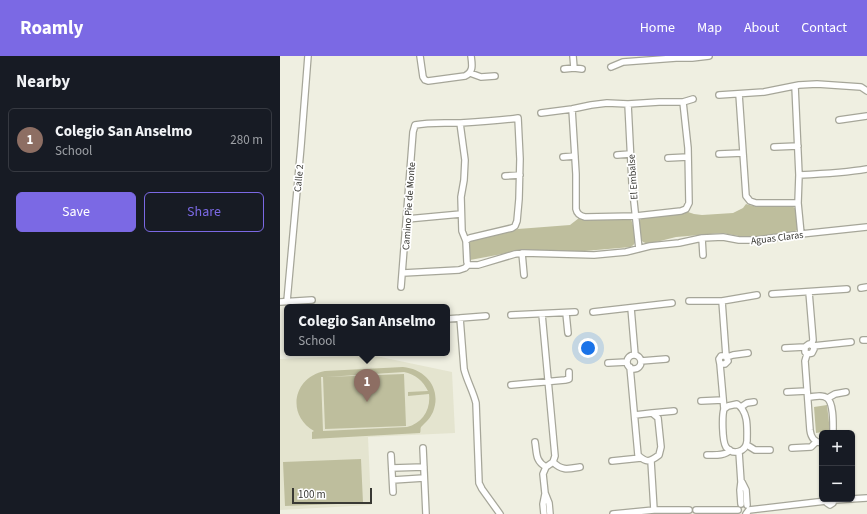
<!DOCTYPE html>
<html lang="en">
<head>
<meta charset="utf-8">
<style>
  :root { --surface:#171b24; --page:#20242c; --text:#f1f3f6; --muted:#9ea1a6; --line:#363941; --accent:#7b69e4 }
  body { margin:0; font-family:"Source Sans 3",sans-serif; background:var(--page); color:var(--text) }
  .controls { position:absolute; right:12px; bottom:12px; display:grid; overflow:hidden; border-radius:6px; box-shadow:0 1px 3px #0004 }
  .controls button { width:36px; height:36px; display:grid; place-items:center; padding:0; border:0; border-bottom:1px solid var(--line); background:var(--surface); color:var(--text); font:20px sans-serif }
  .scale { position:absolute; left:12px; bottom:10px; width:80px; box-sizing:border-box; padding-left:4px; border:2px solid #393934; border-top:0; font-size:11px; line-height:14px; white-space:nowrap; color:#393934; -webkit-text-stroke:3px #fff; paint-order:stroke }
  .you { position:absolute; left:308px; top:292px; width:14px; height:14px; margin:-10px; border:3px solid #fff; border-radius:50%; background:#1a73e8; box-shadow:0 0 0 6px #1a73e833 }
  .badge { display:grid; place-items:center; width:26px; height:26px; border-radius:50%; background:var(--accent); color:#fff; font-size:13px; font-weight:700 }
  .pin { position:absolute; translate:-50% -33px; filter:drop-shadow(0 1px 2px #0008) }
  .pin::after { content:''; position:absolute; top:21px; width:14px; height:12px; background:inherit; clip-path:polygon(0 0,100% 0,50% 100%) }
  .popup { position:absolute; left:4px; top:248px; width:166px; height:52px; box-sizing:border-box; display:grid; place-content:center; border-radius:6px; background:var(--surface); filter:drop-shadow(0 1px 3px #0005); font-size:13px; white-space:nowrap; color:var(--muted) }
  .popup b { font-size:15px; color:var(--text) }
  .popup::after { content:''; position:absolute; left:50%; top:100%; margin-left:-8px; border:8px solid transparent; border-top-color:var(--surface) }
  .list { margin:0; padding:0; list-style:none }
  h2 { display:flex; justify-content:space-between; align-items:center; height:52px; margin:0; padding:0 16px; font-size:17px }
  h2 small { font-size:13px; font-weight:400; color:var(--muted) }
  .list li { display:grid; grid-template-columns:26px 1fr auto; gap:12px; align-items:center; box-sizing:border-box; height:64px; margin:0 8px 8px; padding:0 8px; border:1px solid var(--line); border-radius:6px }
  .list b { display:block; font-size:15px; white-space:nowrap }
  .list p { margin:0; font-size:13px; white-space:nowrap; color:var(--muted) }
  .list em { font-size:13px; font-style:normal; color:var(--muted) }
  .actions { display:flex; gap:8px; padding:12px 16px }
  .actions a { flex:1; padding:9px 0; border:1px solid var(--accent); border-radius:6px; text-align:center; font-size:14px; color:var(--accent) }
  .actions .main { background:var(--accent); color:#fff }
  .map { position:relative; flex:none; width:587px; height:458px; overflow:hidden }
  header { display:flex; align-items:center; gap:24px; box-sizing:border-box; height:56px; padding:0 20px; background:var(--accent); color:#fff }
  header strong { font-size:19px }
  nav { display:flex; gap:22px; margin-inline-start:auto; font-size:14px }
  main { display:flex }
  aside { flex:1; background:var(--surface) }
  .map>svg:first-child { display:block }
  .built { fill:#e4e4cf }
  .green { fill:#bebe9d; fill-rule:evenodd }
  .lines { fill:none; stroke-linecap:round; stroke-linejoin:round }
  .minor-casing { stroke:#a6a699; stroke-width:8 }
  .minor { stroke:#fff; stroke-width:5.5 }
  .labels { text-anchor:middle; stroke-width:3.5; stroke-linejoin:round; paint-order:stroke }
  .street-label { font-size:10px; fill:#393934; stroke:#fff }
</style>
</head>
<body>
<header>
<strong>Roamly</strong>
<nav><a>Home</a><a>Map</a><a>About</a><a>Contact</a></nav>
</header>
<main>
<aside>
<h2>Nearby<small></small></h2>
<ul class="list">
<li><span class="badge" style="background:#8d6e63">1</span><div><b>Colegio San Anselmo</b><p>School</p></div><em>280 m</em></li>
</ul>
<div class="actions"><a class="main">Save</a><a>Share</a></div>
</aside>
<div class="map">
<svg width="587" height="458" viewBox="0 0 587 458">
  <rect width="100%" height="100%" fill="#efefe1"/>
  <!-- built -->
  <path class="built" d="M91 299 172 316 175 377 88 381 91 449 0 454V303Z"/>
  <!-- green -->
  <path class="green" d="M466 148C479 153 498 150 512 150L516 153 519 171 517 174 513 176 474 181 459 180 442 177 408 180 396 181 368 188 363 186 360 182 359 165 364 160 405 155 414 158 422 159 453 157 463 152Z
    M347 161 351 163C353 169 357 181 355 186 355 188 352 190 351 191L293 196H233L190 204 189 203 188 184 238 173 290 169 299 162 303 163Z
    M123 311C146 313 162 333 153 356 151 360 149 363 146 366 145 367 142 370 141 371 140 373 141 375 140 377L32 383V376L34 375C6 359 13 321 45 315ZM124 316C135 318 143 325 148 335L128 336V340L149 338C151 354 142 367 127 371L43 375 41 321H43L45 373 126 370 124 318 46 321Z
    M547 349 550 375 536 377 534 351Z
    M81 403 83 447 5 450 3 406Z"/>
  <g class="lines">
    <defs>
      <path id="minor" d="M140 0 143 21 145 24 148 25 185 20C194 16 192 8 191 0
        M293 0 294 12
        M331 11 343 6 396 2H412L429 0
        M284 13 294 12 302 13
        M190 17 201 21 215 20
        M515 30 519 119 518 147 521 178
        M459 38 466 140 470 145 476 147H518
        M439 39 484 36 519 29 537 28 581 31 587 35
        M348 48 352 127 359 193
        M292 53 296 118V153C297 158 300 160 305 161L356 160 401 155 406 153 409 147 408 92 403 46
        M261 57 292 53 311 49 327 47 348 48 379 46H403L413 43
        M559 64 587 60
        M180 67 185 104 184 124 181 141 182 175 186 185 187 206 188 209
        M494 91 518 90
        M439 98 463 97
        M337 99 350 98
        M283 101 295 100
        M388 102 408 101
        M519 119C542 118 565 117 587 113
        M225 120 240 119
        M127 163 181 158
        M422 182 423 199
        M242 197 244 219
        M123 217 179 214 185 212 188 209H198L235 198 244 197 314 199 346 196 370 190 399 187 422 182 443 181 459 184H476L521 178 587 171
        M121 231 133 76 135 69C149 66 164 67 179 67 198 66 218 65 238 62L240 103 239 143 237 165 235 170 232 172 190 182 188 183 186 185
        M581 232 587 231
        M529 236 533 284 531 289
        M492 238 567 233
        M7 245 21 90 28 0
        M409 245H442L477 239
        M0 246 32 244
        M351 252 355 299
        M313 256 392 247
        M286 257 288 277
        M262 258 275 400 273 406 266 411 263 418 265 437 269 447 270 458
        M231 259 295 256
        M180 262 184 313C187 325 193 335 196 347L199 427 202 433 220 458
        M167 263 206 260
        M583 284H587
        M533 290 534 293 532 297 527 298 525 296V291L529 288 533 290 571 286
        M505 292 525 291
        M527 298 525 305 530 374C531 382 534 386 542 387
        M347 306a7 7 0 1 1 14 0a7 7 0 1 1-14 0Z
        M447 301 453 299 468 297
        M361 305 386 303
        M328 307 347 306
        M440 308H445L448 305 446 300 442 245
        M350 311 358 399C366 407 370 406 379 399L381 391 378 362 372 357 355 359
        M231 329 285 324 289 323V316
        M507 336 527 335
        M528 341C534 341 542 338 547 342 554 347 553 369 553 377
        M548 342 555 338 566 336
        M421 345 443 344
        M461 351 467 347 474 346
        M444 353 448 350 457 348C469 356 467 373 467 385 466 396 453 400 446 391 442 385 442 359 444 353L440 308 439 303 441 300H446
        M372 357 394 355
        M255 386C257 397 255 405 266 411
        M467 389 475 394H490
        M143 392 146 458
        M512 392 531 391 536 386
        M459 396 461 426 460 434 461 448
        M111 399 113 436
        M427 399C435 399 445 400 450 394
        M332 405 361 402
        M371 405 374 454
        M273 406C282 415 288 413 300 411
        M112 412 144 411
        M113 424 144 422
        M462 426 466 434 467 449
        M546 443 547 447 550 449 553 447 554 444 587 442
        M416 454H458
        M264 458 263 448 265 438
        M333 458 374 454H409
        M466 458 469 454 546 445"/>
    </defs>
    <!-- minor casing -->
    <use href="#minor" class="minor-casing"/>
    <!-- minor -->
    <use href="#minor" class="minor"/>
  </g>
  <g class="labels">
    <!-- street labels -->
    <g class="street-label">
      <text transform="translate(352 121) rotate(-94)" y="4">El Embalse</text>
      <text transform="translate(18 122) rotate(-85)" y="4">Calle 2</text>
      <text transform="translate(128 150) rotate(-86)" y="4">Camino Pie de Monte</text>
      <text transform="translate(497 181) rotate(-7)" y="4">Aguas Claras</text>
    </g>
  </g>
</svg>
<div class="controls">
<button>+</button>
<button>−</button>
</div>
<div class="scale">100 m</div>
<div class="you"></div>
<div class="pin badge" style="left:87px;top:346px;background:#8d6e63">1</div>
<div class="popup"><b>Colegio San Anselmo</b>School</div>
</div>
</main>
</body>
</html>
